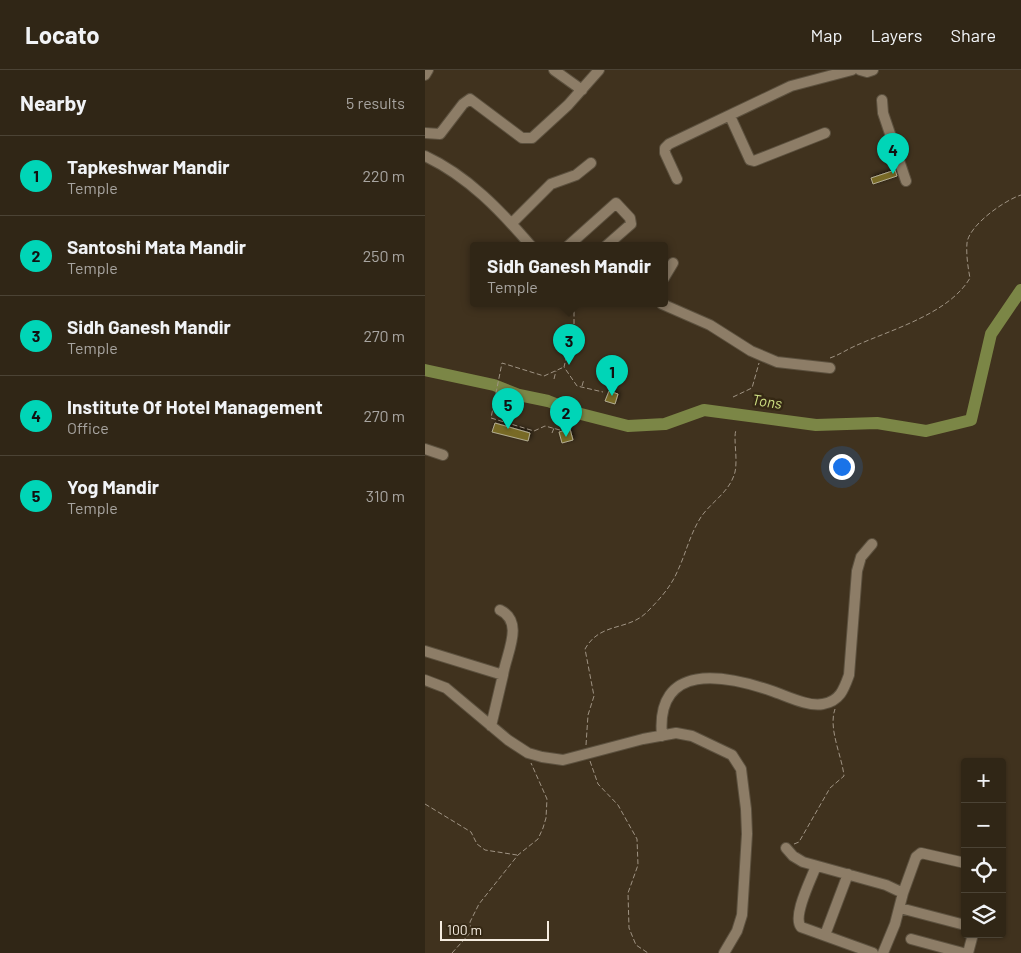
<!DOCTYPE html>
<html lang="en">
<head>
<meta charset="utf-8">
<style>
  :root { --surface:#302616; --page:#3c3223; --text:#f1f3f6; --muted:#a8a5a1; --line:#4b4335; --accent:#00d5b7 }
  body { margin:0; font-family:Barlow,sans-serif; background:var(--page); color:var(--text) }
  .controls { position:absolute; right:15px; bottom:15px; display:grid; overflow:hidden; border-radius:5px; box-shadow:0 1px 4px #0004 }
  .controls button { width:45px; height:45px; display:grid; place-items:center; padding:0; border:0; border-bottom:1px solid var(--line); background:var(--surface); color:var(--text); font:25px sans-serif }
  .scale { position:absolute; left:15px; bottom:12px; width:109px; box-sizing:border-box; padding-left:5px; border:2px solid #f5ece0; border-top:0; font-size:14px; line-height:18px; white-space:nowrap; color:#f5ece0; -webkit-text-stroke:4px #352814; paint-order:stroke }
  .you { position:absolute; left:416px; top:396px; width:18px; height:18px; margin:-12px; border:4px solid #fff; border-radius:50%; background:#1a73e8; box-shadow:0 0 0 8px #1a73e833 }
  .badge { display:grid; place-items:center; width:32px; height:32px; border-radius:50%; background:var(--accent); color:#111; font-size:16px; font-weight:700 }
  .pin { position:absolute; translate:-50% -41px; filter:drop-shadow(0 1px 2px #0008) }
  .pin::after { content:''; position:absolute; top:26px; width:18px; height:15px; background:inherit; clip-path:polygon(0 0,100% 0,50% 100%) }
  .popup { position:absolute; left:45px; top:172px; width:198px; height:65px; box-sizing:border-box; display:grid; place-content:center; border-radius:5px; background:var(--surface); filter:drop-shadow(0 1px 4px #0005); font-size:16px; white-space:nowrap; color:var(--muted) }
  .popup b { font-size:19px; color:var(--text) }
  .popup::after { content:''; position:absolute; left:50%; top:100%; margin-left:-10px; border:10px solid transparent; border-top-color:var(--surface) }
  .list { margin:0; padding:0; list-style:none }
  h2 { display:flex; justify-content:space-between; align-items:center; height:65px; margin:0; padding:0 20px; font-size:21px }
  h2 small { font-size:16px; font-weight:400; color:var(--muted) }
  .list li { display:grid; grid-template-columns:32px 1fr auto; gap:15px; align-items:center; box-sizing:border-box; height:80px; padding:0 20px; border-top:1px solid var(--line) }
  .list b { display:block; font-size:19px; white-space:nowrap }
  .list p { margin:0; font-size:16px; white-space:nowrap; color:var(--muted) }
  .list em { font-size:16px; font-style:normal; color:var(--muted) }
  .icon { flex:none; width:28px; height:28px; fill:none; stroke:currentColor; stroke-width:2; stroke-linecap:round; stroke-linejoin:round }
  .map { position:relative; flex:none; width:596px; height:883px; overflow:hidden }
  header { display:flex; align-items:center; gap:30px; box-sizing:border-box; height:70px; padding:0 25px; background:var(--surface); border-bottom:1px solid var(--line) }
  header strong { font-size:24px }
  nav { display:flex; gap:28px; margin-inline-start:auto; font-size:18px }
  main { display:flex }
  aside { flex:1; background:var(--surface) }
  .map>svg:first-child { display:block }
  .lines { fill:none; stroke-linecap:round; stroke-linejoin:round }
  .river { stroke:#7b8646; stroke-width:12 }
  .building { fill:#786a26; stroke:#b3ad92; filter:url(#shadow) }
  .minor-casing { stroke:#5c513f; stroke-width:12 }
  .path { stroke:#9f9383; stroke-width:1; stroke-dasharray:5 2.5; stroke-linecap:butt }
  .minor { stroke:#8d7d67; stroke-width:10 }
  .labels { text-anchor:middle; stroke-width:5; stroke-linejoin:round; paint-order:stroke }
  .water-label { font-size:15px; font-style:italic; fill:#cfe083; stroke:#352814 }
</style>
</head>
<body>
<header>
<strong>Locato</strong>
<nav><a>Map</a><a>Layers</a><a>Share</a></nav>
</header>
<main>
<aside>
<h2>Nearby<small>5 results</small></h2>
<ul class="list">
<li><span class="badge">1</span><div><b>Tapkeshwar Mandir</b><p>Temple</p></div><em>220 m</em></li>
<li><span class="badge">2</span><div><b>Santoshi Mata Mandir</b><p>Temple</p></div><em>250 m</em></li>
<li><span class="badge">3</span><div><b>Sidh Ganesh Mandir</b><p>Temple</p></div><em>270 m</em></li>
<li><span class="badge">4</span><div><b>Institute Of Hotel Management</b><p>Office</p></div><em>270 m</em></li>
<li><span class="badge">5</span><div><b>Yog Mandir</b><p>Temple</p></div><em>310 m</em></li>
</ul>
</aside>
<div class="map">
<svg width="596" height="883" viewBox="0 0 596 883">
  <defs>
    <filter id="shadow"><feDropShadow dx="2" dy="-2" stdDeviation="2.5" flood-color="#0009"/></filter>
  </defs>
  <rect width="100%" height="100%" fill="#40321e"/>
  <g class="lines">
    <!-- river -->
    <path class="river" d="M0 300 69 315 94 325 123 331 156 344 203 356 240 354 279 340 391 355 452 353 501 361 546 350 566 264 596 220"/>
  </g>
  <!-- building -->
  <path class="building" d="M470 100 472 106 448 114 446 108Z
    M184 321 193 324 190 334 180 331Z
    M70 353 105 363 103 371 67 362Z
    M145 359 148 370 137 373 134 362Z"/>
  <g class="lines">
    <defs>
      <path id="minor" d="M129 0 157 20
        M435 0 442 2 448 0
        M0 5 3 0
        M457 30 458 43 481 111
        M305 46 325 90 329 91 400 63
        M0 63 15 64 38 34 45 29 97 68H107L143 35 174 0
        M0 86C43 106 76 141 106 176
        M252 109 240 83V78L244 74 366 16 427 0
        M87 153 126 114 151 105 166 93
        M143 176 191 133 205 148 206 154 181 176
        M239 208 248 193
        M237 234 285 255 326 281 352 292 405 298
        M0 379 18 385
        M75 540C100 552 81 584 78 605
        M0 581 78 605 66 656
        M0 610 21 618 83 670 103 683 117 687 138 690 218 669 251 663 267 666 307 685 316 699 321 739 322 764 317 845 312 861 299 883
        M237 666C230 591 300 605 347 621 362 626 383 637 398 634 415 631 419 619 424 605L432 501 436 487 447 474
        M361 778 368 786 378 792 461 815 478 823 470 854 458 883
        M391 796C386 810 367 846 376 857L448 883
        M478 823 491 787 496 783 540 793
        M475 838 540 855
        M400 865 423 804
        M486 869 538 883
        M543 883 548 864"/>
    </defs>
    <!-- minor casing -->
    <use href="#minor" class="minor-casing"/>
    <!-- path -->
    <path class="path" d="M149 234V256L139 297 152 316 178 322
      M405 288C414 285 421 280 430 276 465 260 524 244 545 208 543 198 541 184 542 173 544 155 580 130 596 125
      M129 309 131 301
      M157 316 159 309
      M308 327 327 318 334 293
      M135 360 120 356 109 361 66 348 77 293 119 306 139 297
      M127 363 129 358
      M161 675 163 645 169 626 160 579C175 552 202 561 221 543 234 530 246 517 253 500 261 483 265 464 276 447 286 432 305 422 310 402 313 388 308 369 311 360
      M165 691 173 714 193 735 212 769 213 795 203 823 204 858 211 875 223 883
      M0 734 46 762 52 774 60 780 92 785
      M369 774 374 772 405 718 419 706C417 686 403 659 410 639
      M27 883 46 862 45 852 54 834 93 785 113 769 118 758 121 748 122 729 106 693"/>
    <!-- minor -->
    <use href="#minor" class="minor"/>
  </g>
  <g class="labels">
    <!-- water labels -->
    <g class="water-label">
      <text transform="translate(342 332) rotate(8)" y="5">Tons</text>
    </g>
  </g>
</svg>
<div class="controls">
<button>+</button>
<button>−</button>
<button><svg class="icon" aria-label="locate" viewBox="0 0 24 24"><circle cx="12" cy="12" r="6"/><path d="M12 2v4M12 18v4M2 12h4M18 12h4"/></svg></button>
<button><svg class="icon" aria-label="layers" viewBox="0 0 24 24"><path d="M12 4l9 5-9 5-9-5zM3 14l9 5 9-5"/></svg></button>
</div>
<div class="scale">100 m</div>
<div class="you"></div>
<div class="pin badge" style="left:187px;top:326px">1</div>
<div class="pin badge" style="left:141px;top:367px">2</div>
<div class="pin badge" style="left:144px;top:295px">3</div>
<div class="popup"><b>Sidh Ganesh Mandir</b>Temple</div>
<div class="pin badge" style="left:468px;top:104px">4</div>
<div class="pin badge" style="left:83px;top:359px">5</div>
</div>
</main>
</body>
</html>
